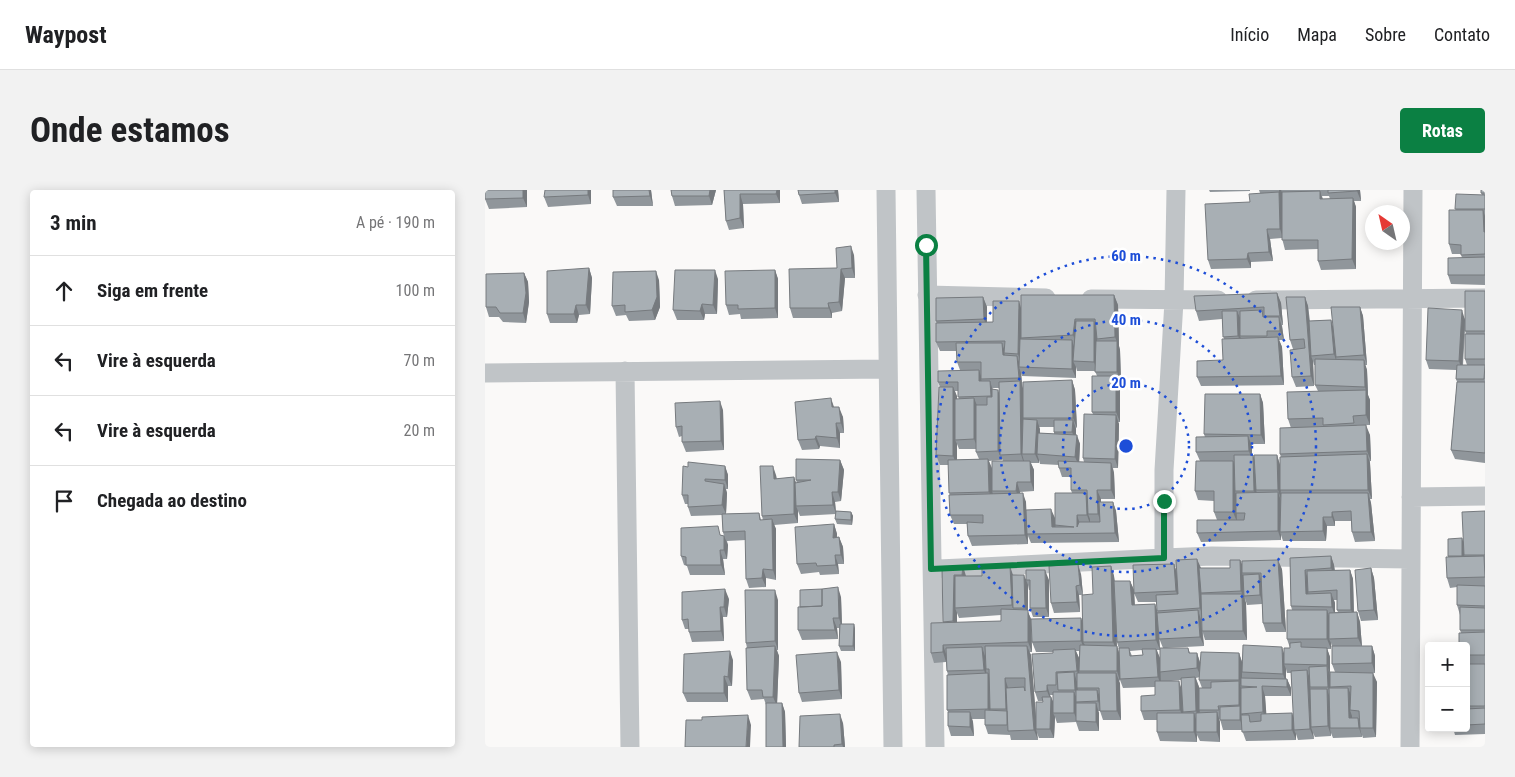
<!DOCTYPE html>
<html lang="pt">
<head>
<meta charset="utf-8">
<style>
  :root { --surface:#fff; --page:#f2f2f2; --text:#202124; --muted:#757577; --line:#e0e0e0; --accent:#0b8043 }
  body { margin:0; font-family:"Roboto Condensed",sans-serif; background:var(--page); color:var(--text) }
  .controls { position:absolute; right:15px; bottom:15px; display:grid; overflow:hidden; border-radius:5px; box-shadow:0 2px 12px #0003 }
  .controls button { width:45px; height:45px; display:grid; place-items:center; padding:0; border:0; border-bottom:1px solid var(--line); background:var(--surface); color:var(--text); font:25px sans-serif }
  .compass { position:absolute; left:880px; top:15px; width:45px; height:45px; border-radius:50%; background:var(--surface); box-shadow:0 2px 12px #0003; rotate:326deg }
  .stop { position:absolute; width:15px; height:15px; margin:-11px; border:4px solid #0b8043; border-radius:50%; background:#fff }
  .stop.end { background:#0b8043; border-color:#fff; box-shadow:0 1px 5px #0008 }
  .list { margin:0; padding:0; list-style:none }
  h2 { display:flex; justify-content:space-between; align-items:center; height:65px; margin:0; padding:0 20px; font-size:21px }
  h2 small { font-size:16px; font-weight:400; color:var(--muted) }
  .list li { display:grid; grid-template-columns:32px 1fr auto; gap:15px; align-items:center; box-sizing:border-box; height:70px; padding:0 20px; border-top:1px solid var(--line) }
  .list b { display:block; font-size:19px; white-space:nowrap }
  .list em { font-size:16px; font-style:normal; color:var(--muted) }
  .icon { flex:none; width:28px; height:28px; fill:none; stroke:currentColor; stroke-width:2; stroke-linecap:round; stroke-linejoin:round }
  .map { position:relative; flex:none; width:1000px; height:557px; overflow:hidden; border-radius:5px }
  header { display:flex; align-items:center; gap:30px; box-sizing:border-box; height:70px; padding:0 25px; background:var(--surface); border-bottom:1px solid var(--line) }
  header strong { font-size:24px }
  nav { display:flex; gap:28px; margin-inline-start:auto; font-size:18px }
  .intro { display:flex; align-items:center; justify-content:space-between; box-sizing:border-box; height:120px; padding:0 30px }
  h1 { margin:0; font-size:35px }
  .button { padding:12px 22px; border-radius:5px; background:var(--accent); color:#fff; font-size:18px; font-weight:700 }
  main { display:flex; gap:30px; padding:0 30px }
  aside { flex:1; background:var(--surface); border-radius:5px; box-shadow:0 2px 12px #0003 }
  .map>svg:first-child { display:block }
  .lines { fill:none; stroke-linecap:round; stroke-linejoin:round }
  .street { stroke:#c0c4c7; stroke-width:19 }
  .wall { fill:#90969b; fill-rule:evenodd }
  .shaded-wall { fill:#767a7e }
  .building { fill:#a8afb4; stroke:#767a7e }
  .route { stroke:#0b8043; stroke-width:6 }
  .ring { fill:none; stroke:#1d4ed8; stroke-width:2.5; stroke-dasharray:2.5 5 }
  .centre { fill:#1d4ed8; stroke:#fff; stroke-width:2.5 }
  .ring-label { font-size:15px; text-anchor:middle; font-weight:bold; fill:#1d4ed8; stroke:#fff; stroke-width:5; stroke-linejoin:round; paint-order:stroke }
</style>
</head>
<body>
<header>
<strong>Waypost</strong>
<nav><a>Início</a><a>Mapa</a><a>Sobre</a><a>Contato</a></nav>
</header>
<div class="intro"><h1>Onde estamos</h1><a class="button">Rotas</a></div>
<main>
<aside>
<h2>3 min<small>A pé · 190 m</small></h2>
<ul class="list">
<li><svg class="icon" aria-label="ahead" viewBox="0 0 24 24"><path d="M12 20V5M6 11l6-6 6 6"/></svg><div><b>Siga em frente</b></div><em>100 m</em></li>
<li><svg class="icon" aria-label="left" viewBox="0 0 24 24"><path d="M17 20v-9H6M10 6l-5 5 5 5"/></svg><div><b>Vire à esquerda</b></div><em>70 m</em></li>
<li><svg class="icon" aria-label="left" viewBox="0 0 24 24"><path d="M17 20v-9H6M10 6l-5 5 5 5"/></svg><div><b>Vire à esquerda</b></div><em>20 m</em></li>
<li><svg class="icon" aria-label="arrive" viewBox="0 0 24 24"><path d="M6 21V4h12l-3 4 3 4H6"/></svg><div><b>Chegada ao destino</b></div></li>
</ul>
</aside>
<div class="map">
<svg width="1000" height="557" viewBox="0 0 1000 557">
  <rect width="100%" height="100%" fill="#faf9f8"/>
  <g class="lines">
    <!-- street -->
    <path class="street" d="M401 0 408 557
      M441 0 450 557
      M691 0 689 111 679 280V368L727 366 925 369
      M442 105 561 108
      M606 109 733 110
      M771 110 1000 108
      M140 181 145 557
      M0 183 402 179
      M926 307 1000 306
      M454 379 679 368
      M925 557 928 0"/>
  </g>
  <!-- wall -->
  <path class="wall" d="M0 0H42V17L4 19 0 9Z
    M106 0V14L63 17 59 7Z
    M166 0 168 16H132L128 7Z
    M186 0H231L227 15 190 16 187 6Z
    M239 0H295V13L258 14 259 38 244 40 241 31Z
    M353 0 354 12 317 14 314 5Z
    M724 0H765V1L725 2Z
    M774 0H875L876 11H869L871 17V79L836 80 833 71V59L800 60 797 48 785 49 788 71 766 72V78L726 79 723 70 765 12 775 3ZM837 6H844L845 9H838Z
    M1000 0V95L966 94 963 85 977 68 976 64H967L964 54 971 20 970 19 997 5 996 3Z
    M369 65 370 88H360L357 121 347 123V128H308L305 118 352 78Z
    M104 78 107 88 105 124 94 125 92 133H65L62 124Z
    M290 80 293 89V128L256 129 255 124 244 125 241 115Z
    M39 83 43 92 44 112 41 133 18 132 14 127H4L1 117Z
    M233 89 232 124H220L219 130H192L188 120Z
    M174 90 175 117 170 130 144 131 141 125 131 126 127 116Z
    M1000 101V273L970 269 966 260 972 192 971 189V180L944 179 941 170 980 128ZM980 140 981 144 980 169 982 175H978Z
    M792 103 796 113 798 135H797L799 150H794L797 157 799 195 716 196 712 187 738 170 739 149 737 129 714 131 711 121Z
    M629 105 633 115 634 156 635 160 636 192H633L635 196V232H633L634 234 633 278H628L629 283 630 309H616V312H628L631 321 634 352 546 353 543 346V354L487 356 483 346 482 334H469L465 325 464 275H455L451 265 455 197 453 192 475 180 472 172V161H455L451 152 452 133 451 131 498 107 502 117V132H508L536 118ZM591 177 592 181H610L612 186 607 222 608 224 598 268 599 272H594L595 254 591 245V237L592 238 590 200 587 190 538 199 536 183 537 186 591 188ZM507 198H514V203L508 199ZM470 201H473L474 209H472ZM554 237H569V244L555 243ZM472 254 474 259H491V262L494 269 472 270ZM517 269 518 271 507 278 504 271 517 270ZM554 270 555 274 574 275V278L577 287H586V300L587 303 570 328 541 320V312L535 303V302L549 301V280L546 273H554Z
    M820 107 823 116 825 131 846 130 848 137 875 117 878 126 882 175H880L882 180 883 205 885 210V235H871L885 245 886 271H885V273L887 309H885L886 313 890 351 870 352 867 342 866 331H850V336H842L841 351H798L796 345V350L716 352 712 343 732 330 729 322V311L713 310 710 301 715 271 711 262 720 247 719 244 775 204 778 213 780 254H766L767 265 770 270 792 265 795 275 796 267 795 264 806 238 803 229 833 201 830 195V175H829L828 171 829 196 811 197 807 187 808 159 805 150Z
    M349 217 358 227 359 243H355V258L335 256 334 259 317 260 313 250Z
    M238 220 239 260 201 262 197 252V246L194 247 191 237Z
    M355 270 359 280 356 311 350 312 351 321 366 322 368 326 367 335 352 334 350 329 351 324 315 326 313 321V333L289 335 291 339V390L281 388V397L264 398 261 389V350L242 351 243 355 242 369H238L240 385H205L202 376 199 375 196 366 237 345 239 346 238 342 237 325 206 326 203 317V314H200L197 305 203 277 240 276 243 285V299H241L242 303 241 324 274 323 276 330H278L277 326 291 285 292 289 309 287 311 293H312L311 290Z
    M1000 321V544L970 545 968 538H981V456L975 440V425L972 415V397L965 398 962 388 963 366 977 348 978 352Z
    M349 334 352 344V347H354L358 357 359 374H353L354 384 335 385 334 382 316 384 312 374Z
    M846 366 849 375 850 380H865L868 389 869 422H872L875 432 877 456H887L890 466V483H883L892 492 891 547 878 548 877 545V547L848 548 846 543V546L830 547 828 543 829 549 813 550 811 544V550L761 551 757 540H738L735 529H734L735 532V552L715 551 712 545V552L675 551 672 542V530H659L656 521 670 505V497L638 498 635 490 634 491 636 530H618L615 521H613L614 523V541H594L591 532 572 533 570 527 569 548H554L552 543 553 550H526L525 545 503 544 500 535V529H487L488 532 489 546H466L463 536V522L462 520 463 485 462 481 461 472 449 473 446 463 458 433 457 378 481 386 528 385 541 389 564 390V427H548L545 418V400H544L543 395V422L546 429 547 462H544L546 465 551 529 558 512V511H553L550 502 568 463V462H551L547 452 596 428 598 434 608 404 626 376 629 386 630 391H645L649 400 650 415 670 414 673 423 672 412H653L649 403 689 374 692 382 716 378H745L755 370 757 375 797 379 801 442H781L778 433 777 414 762 415 760 408 761 413 762 450H720L718 443 719 456 681 458H703L705 463H712L715 472 754 463 757 472 799 463 805 458 802 449 807 420 806 416 805 368ZM849 410H852V420L853 422H850V413ZM630 420 632 452 634 459V463L632 456ZM472 423 474 428 516 425V431L472 433ZM674 448 678 458 675 469 672 460H675ZM846 453 847 457V474L850 482H845V467L842 459H846ZM657 460 658 465 647 466 645 461ZM591 461H594V474V468ZM801 479 802 483H806L809 529 807 523 781 524 780 506H806V498L802 489H801ZM715 487 714 490 717 498 714 507V497L711 488ZM696 490 697 498 686 491ZM565 505H568V512L566 507Z
    M886 378 889 388 893 430 876 431 873 421Z
    M596 384 598 405H594L595 422 569 423 566 413Z
    M356 407 357 434H369L370 439V461H356L354 456V438H352L353 449 317 450 313 440Z
    M244 409 242 427H238L239 451 207 452 204 442V439H200L197 430Z
    M293 410V460H292L294 466 292 513H297L300 522 301 557H281V515L279 509 266 510 262 500V458L261 453Z
    M248 470 247 496H243V512H202L198 503Z
    M356 472 357 509 317 512 314 503Z
    M358 533 360 557H314Z"/>
  <!-- shaded-wall -->
  <path class="shaded-wall" d="M38 0H42V17L38 8Z
    M103 0H106V14L103 5Z
    M164 0H166L168 16 165 6Z
    M225 0H231L227 15 224 6Z
    M292 0H295V13L291 4Z
    M350 0H353L354 12 350 3Z
    M794 0H796L797 2 798 48 795 39 794 2Z
    M872 0H875L876 11 872 1Z
    M835 1 838 11 835 9Z
    M255 4 258 14 259 38 255 28Z
    M868 8 871 17V79L867 69Z
    M998 20 1000 26V44L999 42Z
    M782 39 785 49 788 71 784 62Z
    M366 56 369 65 370 88 367 78Z
    M763 63 766 72V78L762 69Z
    M104 78 107 88 105 124 101 115Z
    M356 79 360 88 357 121 354 112Z
    M230 80 233 89 232 124 228 115Z
    M290 80 293 89V128L290 118Z
    M171 81 174 90 175 117 170 130 167 120Z
    M39 83 43 92 44 112 41 133 38 123Z
    M792 103 796 113 798 135 795 126Z
    M629 105 633 115 634 156 635 160 636 192 632 182V152L630 147Z
    M498 107 502 117V139L499 129Z
    M820 107 823 116 827 166H826L828 171 829 196 826 186Z
    M534 111 537 121 536 148V173L533 164Z
    M343 113 347 123V128L344 118Z
    M217 114 220 124 219 130 215 121Z
    M91 115 94 125 92 133 89 124Z
    M875 117 878 126 882 175 879 165Z
    M977 120 980 130 977 181 974 171Z
    M752 121 756 130 755 146 757 151V155L753 146Z
    M794 127 797 137 799 150 795 141Z
    M590 129 593 139 592 155 588 145Z
    M846 130 849 140 851 167 852 173 849 164Z
    M609 131 612 140V181L609 172Z
    M793 147 797 157 799 195 796 186Z
    M587 150 590 160 588 171 591 177V188L587 179Z
    M517 153 520 162 519 163 521 168 518 165Z
    M532 166 535 175 534 177 536 183 537 196 539 201 538 228 539 230 537 264 539 271V274L536 264 535 192 534 188Z
    M879 170 882 180 883 205 885 210V235L881 225V201L880 197Z
    M494 180 497 189H496L497 192 494 191Z
    M631 186 635 196V232L631 222Z
    M587 190 590 200 592 238 588 228Z
    M505 191 508 201 509 215 506 206Z
    M468 197 472 206V250H470L472 254V275L468 266Z
    M513 200 516 209 515 265 517 270 513 261Z
    M775 204 778 213 780 254 776 245Z
    M346 208 349 217H347Z
    M489 208 493 218V259L489 249Z
    M235 211 238 220 239 260 236 251Z
    M354 217 358 227 359 243 356 233Z
    M631 225 634 234 633 278 630 269Z
    M552 230 555 239 554 265 552 264 554 270V273L550 264Z
    M588 230 591 239V252L587 242Z
    M351 233 355 243V258L352 248Z
    M881 235 885 245 886 271 882 261Z
    M592 245 595 254 594 276 590 267Z
    M331 246 335 256 334 259 330 249Z
    M763 246 767 256V271L764 261Z
    M882 264 885 273 887 309 883 300Z
    M768 265 771 274V300L772 303V311L769 301Z
    M792 265 795 275 796 309 793 300Z
    M503 269 507 279V301L508 304V311L504 302Z
    M355 270 359 280 356 311 353 302Z
    M545 271 549 280V301L546 292Z
    M748 271 751 280 750 301 751 304 752 332 748 322Z
    M626 273 629 283 630 309 626 300Z
    M240 276 243 285V299L240 290Z
    M288 276 291 285 292 298 289 289Z
    M309 287 312 296 311 316 313 321V333L309 324Z
    M532 292 535 302V311L531 301Z
    M239 294 242 303 241 324 237 315Z
    M612 300 616 309V333L613 324Z
    M347 302 350 312 351 324 348 315Z
    M793 302 796 311 795 342 796 345V350L793 341Z
    M538 303 541 312 543 354 540 345Z
    M601 303 604 312 603 324 605 329V334L602 325Z
    M883 303 886 313 890 351 886 342Z
    M628 312 631 321 634 352 630 343Z
    M566 319 570 328 571 344 567 337Z
    M366 322 368 326 367 335 366 330Z
    M847 322 850 331V336L847 327Z
    M592 325 595 334 592 337Z
    M838 327 842 336 841 351 838 341Z
    M287 329 291 339V390L288 380Z
    M349 334 352 344 351 357 348 348Z
    M239 346 243 355 242 369 239 360Z
    M354 347 358 357 359 374 356 365Z
    M977 348 980 358 979 365 981 370V375L977 366Z
    M235 360 238 369 240 385 236 375Z
    M350 365 353 374 354 384 351 375Z
    M846 366 849 375 850 388 846 378Z
    M712 369 716 378V403L717 407 718 427 715 418Z
    M755 370 759 379 757 383 759 388V406L760 411 756 401Z
    M793 370 797 379 801 442 797 433Z
    M593 374 596 384 598 405 595 395Z
    M689 374 692 384 694 411 691 401Z
    M478 376 481 386V394L477 385Z
    M525 376 528 385V418L530 425 527 415Z
    M626 376 629 386 632 461 628 452Z
    M886 378 889 388 893 430 889 420Z
    M278 379 281 388V397L277 388Z
    M560 380 564 390V427L561 418Z
    M820 380 823 389V402L824 406 821 404Z
    M865 380 868 389 869 429 866 420Z
    M774 384 778 394V414L775 405Z
    M469 385 472 394 470 418 472 423V441L468 431Z
    M539 385 543 395V422L546 429 547 462 543 452V425L540 418Z
    M645 391 649 400 650 424 647 415Z
    M591 396 594 405 595 422 592 412Z
    M353 397 356 407 357 438 354 428Z
    M240 399 244 409 242 427 239 417Z
    M290 400 293 410V460L290 451Z
    M846 403 850 413V426L847 417Z
    M757 404 761 413 762 450 758 441Z
    M670 414 673 424 675 460 671 450Z
    M235 417 238 427 239 451 236 441Z
    M713 420 716 430 717 441 719 456 715 447Z
    M842 420 845 429 844 449 846 453V459L842 449Z
    M872 422 875 432 877 457 873 448Z
    M348 428 352 438 353 449 350 440Z
    M596 428 599 437 598 452 600 455V461L596 451Z
    M369 434 370 439V461L368 456Z
    M458 455 461 464V472L458 462Z
    M290 456 294 466 292 516 288 507Z
    M542 456 546 465 552 539H551L552 543 553 550 549 540Z
    M632 456 635 466V491L632 481Z
    M887 456 890 466V483L887 473Z
    M497 457 500 466 501 479 502 489 499 480Z
    M797 457 800 466 799 474 801 479V493L798 484Z
    M842 458 845 467V484L842 475Z
    M590 459 594 468 595 481H594L596 490 592 481Z
    M671 459 675 468 676 496 673 487Z
    M245 461 248 470 247 496 243 487Z
    M352 462 356 472 357 509 354 500Z
    M712 463 715 473 716 487 712 478Z
    M754 463 757 472V496H756L757 500 754 490Z
    M842 476 845 485V497L846 506 843 497Z
    M822 480 825 489 826 537 828 543 829 549 825 539Z
    M589 482 592 492 594 510 590 500Z
    M503 483 507 492 505 519 507 523V529L503 519Z
    M631 483 635 493 636 530 632 521Z
    M888 483 892 492 891 547 888 538Z
    M239 486 243 496V512L239 503Z
    M710 487 714 497 715 530 711 521Z
    M520 488 523 498 525 529 521 519Z
    M802 489 806 498V506L802 497Z
    M694 491 697 500 698 522 699 530 695 520Z
    M754 491 757 501 758 525 756 524 759 530V540L755 530V518L754 515Z
    M562 495 565 505 566 511 562 501Z
    M777 496 780 506 782 532 778 522Z
    M863 498 867 507 865 520 867 526V537L864 528Z
    M842 499 845 508V538L846 546 843 536Z
    M612 500 616 509 617 521 613 511Z
    M589 502 593 511 591 512 593 515V532L589 523Z
    M566 507 570 516 568 523 570 527 569 548 565 539Z
    M297 513 300 522 301 557H298Z
    M611 513 614 523V541L611 532Z
    M485 522 488 532 489 546 485 537Z
    M732 522 735 532V552L732 542Z
    M709 523 712 532 711 542 712 545V552L709 542Z
    M807 523 810 532 809 540 811 544V550L807 540Z
    M355 524 358 533 360 557H358L357 554Z
    M263 525 266 535 265 557H261Z
    M873 528 877 538H875L877 547 874 538Z"/>
  <!-- building -->
  <path class="building" d="M0 0H38V8L0 9Z
    M60 0H103V5L59 7Z
    M128 0H164L165 6 128 7Z
    M186 0H225L224 6H187Z
    M239 0H292L291 4H255V28L241 31Z
    M313 0H350V3L314 5Z
    M843 0H872V1L843 3Z
    M996 0H1000V3H996Z
    M835 1V9L868 8 867 69 833 71V50H797V2Z
    M794 2 795 39H782L784 62 763 63 762 69 723 70 720 14 765 12 764 4Z
    M971 4 1000 5V19H970Z
    M964 20H998L999 42H1000V64L976 65V55L964 54Z
    M366 56 367 78 356 79 354 112 343 113 344 118H305L304 79 352 78 351 58Z
    M1000 67V85H963V68Z
    M104 78 101 115H91L89 124H62V81Z
    M190 80H230L228 115 217 114 215 121 188 120Z
    M290 80V118L253 119V115H241L240 81Z
    M171 81 172 107 167 120 140 122V115L127 116 128 82Z
    M39 83 41 103 38 123H15L11 117H1V84Z
    M980 101H1000V141H980Z
    M792 103 795 126H779V117L711 121 709 106Z
    M536 105H629L630 147 612 149 610 129H590L588 145 536 148Z
    M498 107 499 129 451 131V108Z
    M801 107H820L826 186 807 187 805 160 820 158 819 149 805 150Z
    M508 111H534L533 164 519 163 520 151 451 152V133L508 132Z
    M846 117H875L879 165 851 167Z
    M943 118 977 120 974 171 941 170Z
    M777 120 778 127H794L795 141H782V146H755V121Z
    M737 121H752L753 146 738 147Z
    M846 130 849 164 826 166 824 131Z
    M591 131H609V172L588 171Z
    M980 144H1000V169H980Z
    M793 147 796 186 712 187V171L738 170 737 149Z
    M535 149 587 150V179L534 177Z
    M611 151H632V182H610Z
    M471 153H517L518 165 532 166 534 188 496 189V172H472Z
    M830 169 879 170 880 197 830 195Z
    M972 175H1000L999 189H971Z
    M494 180V191H505L506 206 473 207V192H453V181Z
    M607 186H631V222H607Z
    M587 190 588 228H538V192Z
    M535 191 536 264 515 265 514 192Z
    M972 192H1000V263L966 260Z
    M454 197H468V266L451 265Z
    M507 199 513 200V261L491 262V215H502V207H507Z
    M881 200V225L868 226 869 233 838 235V228L803 229 802 202Z
    M720 204H775L776 245 719 244Z
    M346 208 347 217H354L356 233H351L352 248 331 246 330 249 313 250 310 212Z
    M489 208V249L470 250V209Z
    M235 211 236 251 197 252V236L191 237 190 213Z
    M599 224 631 225 630 269 598 268Z
    M538 229 552 230 550 264H537Z
    M569 230H588L587 242H569Z
    M881 235 882 261 795 264V238Z
    M553 243 592 245 590 267 552 264Z
    M763 246 764 261 711 262V247Z
    M882 264 883 300H795V267Z
    M749 265H768L769 301H750Z
    M769 265H792L793 300H771Z
    M311 269 355 270 353 302H347L348 315 311 316 310 293 326 290H311Z
    M503 269 504 302 464 303 463 270Z
    M507 271H545L546 292H532L531 301H507Z
    M573 271 626 273V300H612L613 324H603L602 300H586V278H574Z
    M711 271H748V322H729V301H710Z
    M203 272 240 276V290L220 289V291L239 294 237 315 203 317V305H197L198 276 203 277Z
    M275 276H288L289 289 309 287V324L277 326Z
    M793 302V341L712 343V330H759L760 323H751V303Z
    M538 303 540 345 483 346 482 332 498 333V325H465L464 305Z
    M570 303H601L602 325H592V337L594 332H615L614 312H628L630 343 542 344 541 320 566 319 567 337H589L570 335Z
    M796 303H883L886 342H867L866 321 847 322V327H838V341L795 342Z
    M351 321 366 322V330L350 329Z
    M1000 321V365H979L977 322Z
    M274 323 275 330 287 329 288 380 278 379 277 388 261 389 260 341 238 342 237 324Z
    M349 334 348 348 354 347 356 365H350L351 375 332 376 331 373 312 374 310 337Z
    M233 336 235 345 239 346V360H235L236 375H201V367L196 366V338Z
    M977 348V366H963V349Z
    M846 366V378L820 380 821 404 846 403 847 417 806 416 805 368Z
    M999 366 1000 387 962 388 961 367Z
    M712 369 715 418 672 421 671 405 693 404 691 370Z
    M745 370H755L756 401 716 403 714 378H745Z
    M793 370 797 433H778L776 383H757V371Z
    M593 374 595 395 591 396 592 412 566 413 564 376Z
    M689 374 691 401 649 403 648 375Z
    M478 376 477 385H469L468 431 458 432 457 378Z
    M525 376 527 415 470 418V386H497V377Z
    M626 376 628 452H598L597 405 608 404 607 377Z
    M886 378 889 420 873 421 870 380Z
    M541 380H560L561 418H545V390H541Z
    M865 380 866 420H852V400L823 402 822 381Z
    M774 384 775 405 759 406 758 385Z
    M527 385H539L540 418H528Z
    M629 391H645L647 415 670 414 671 450 632 452Z
    M972 395 1000 396V416L972 415Z
    M353 397 354 428H348L350 440H313V417L337 416V399Z
    M240 399 239 417H235L236 441 204 442 203 429 197 430V402Z
    M337 399V416L315 417V400Z
    M260 400H290V451L261 453Z
    M716 404H757L758 441H717Z
    M975 417 1000 418V440H975Z
    M516 419 543 420V452L458 455V462L446 463V433L516 431Z
    M713 420 715 447 674 449 672 423Z
    M802 420H842V449H802Z
    M872 422 873 448 844 449V423Z
    M596 428V451L547 452 546 429Z
    M355 434H369L368 456H354Z
    M1000 442V465H981V456H974V443Z
    M816 452V457L842 458V475L799 474V458H805V453Z
    M595 455 632 456V481H594Z
    M758 455 797 457 798 484 757 482Z
    M290 456 288 507H278L277 500H262L261 458Z
    M500 456H542L549 540 523 541 521 498 539 497 540 501V488H520L521 519H505L504 479H501Z
    M847 456H887V473L847 474Z
    M497 457 499 480 462 481 461 458Z
    M634 458H644L645 466 658 465 657 459H671L673 487 635 489Z
    M675 458H703L704 463H712V478L675 482Z
    M590 459 592 481 571 482V495H562V501L550 502 547 464 568 463V460Z
    M245 461 243 487 239 486V503H198L199 464Z
    M352 462 354 500 314 503 311 465Z
    M716 462 754 463V490H714Z
    M981 474H1000V516H981Z
    M842 476 843 497H825L824 477Z
    M822 480 825 539 809 540 806 481Z
    M589 482 590 500H573L572 483Z
    M845 482 888 483V538H875L874 521 865 520 866 496 845 497Z
    M503 483V519L462 520V485Z
    M592 483H631L632 521H615L614 498H592Z
    M710 487 711 521 698 522 696 488Z
    M756 488 802 489V497L777 496 778 522 756 524V498L772 497 756 496Z
    M670 491H694L695 520 656 521V506L670 505Z
    M754 491V515L733 516 734 520H714V498H726V492Z
    M844 498H863L864 528H873L874 538H845Z
    M825 499H842L843 536 826 537Z
    M591 500H612L613 511 591 512Z
    M568 502H589V523H568Z
    M557 507H566L565 539H551V512H558Z
    M281 513H297L298 557H281Z
    M591 513H611V532L591 531Z
    M755 516V530H735V517Z
    M1000 518V534L981 535V519Z
    M500 520 522 521V535H500Z
    M463 522H485V537L463 536Z
    M732 522V542H711V523Z
    M672 523H709V542H672Z
    M807 523V540L757 542 756 525H764L765 532 776 531V524Z
    M355 524 357 554 349 555V557H314L315 526Z
    M263 525 261 557H200L201 530H217V527Z"/>
  <g class="lines">
    <!-- route -->
    <path class="route" d="M441 55 446 379 679 368V311"/>
  </g>
  <!-- distance rings -->
  <g class="ring">
    <circle cx="641" cy="256" r="63"/>
    <circle cx="641" cy="256" r="126"/>
    <circle cx="641" cy="256" r="190"/>
  </g>
  <circle cx="641" cy="256" r="8" class="centre"/>
  <g class="ring-label">
    <text x="641" y="71">60 m</text>
    <text x="641" y="135">40 m</text>
    <text x="641" y="198">20 m</text>
  </g>
</svg>
<div class="controls">
<button>+</button>
<button>−</button>
</div>
<svg class="compass" viewBox="-18 -18 36 36"><path d="M0-13l5 13h-10z" fill="#e53935"/><path d="M0 13l5-13h-10z" fill="#757577"/></svg>
<div class="stop" style="left:441px;top:55px"></div>
<div class="stop end" style="left:679px;top:311px"></div>
</div>
</main>
</body>
</html>
